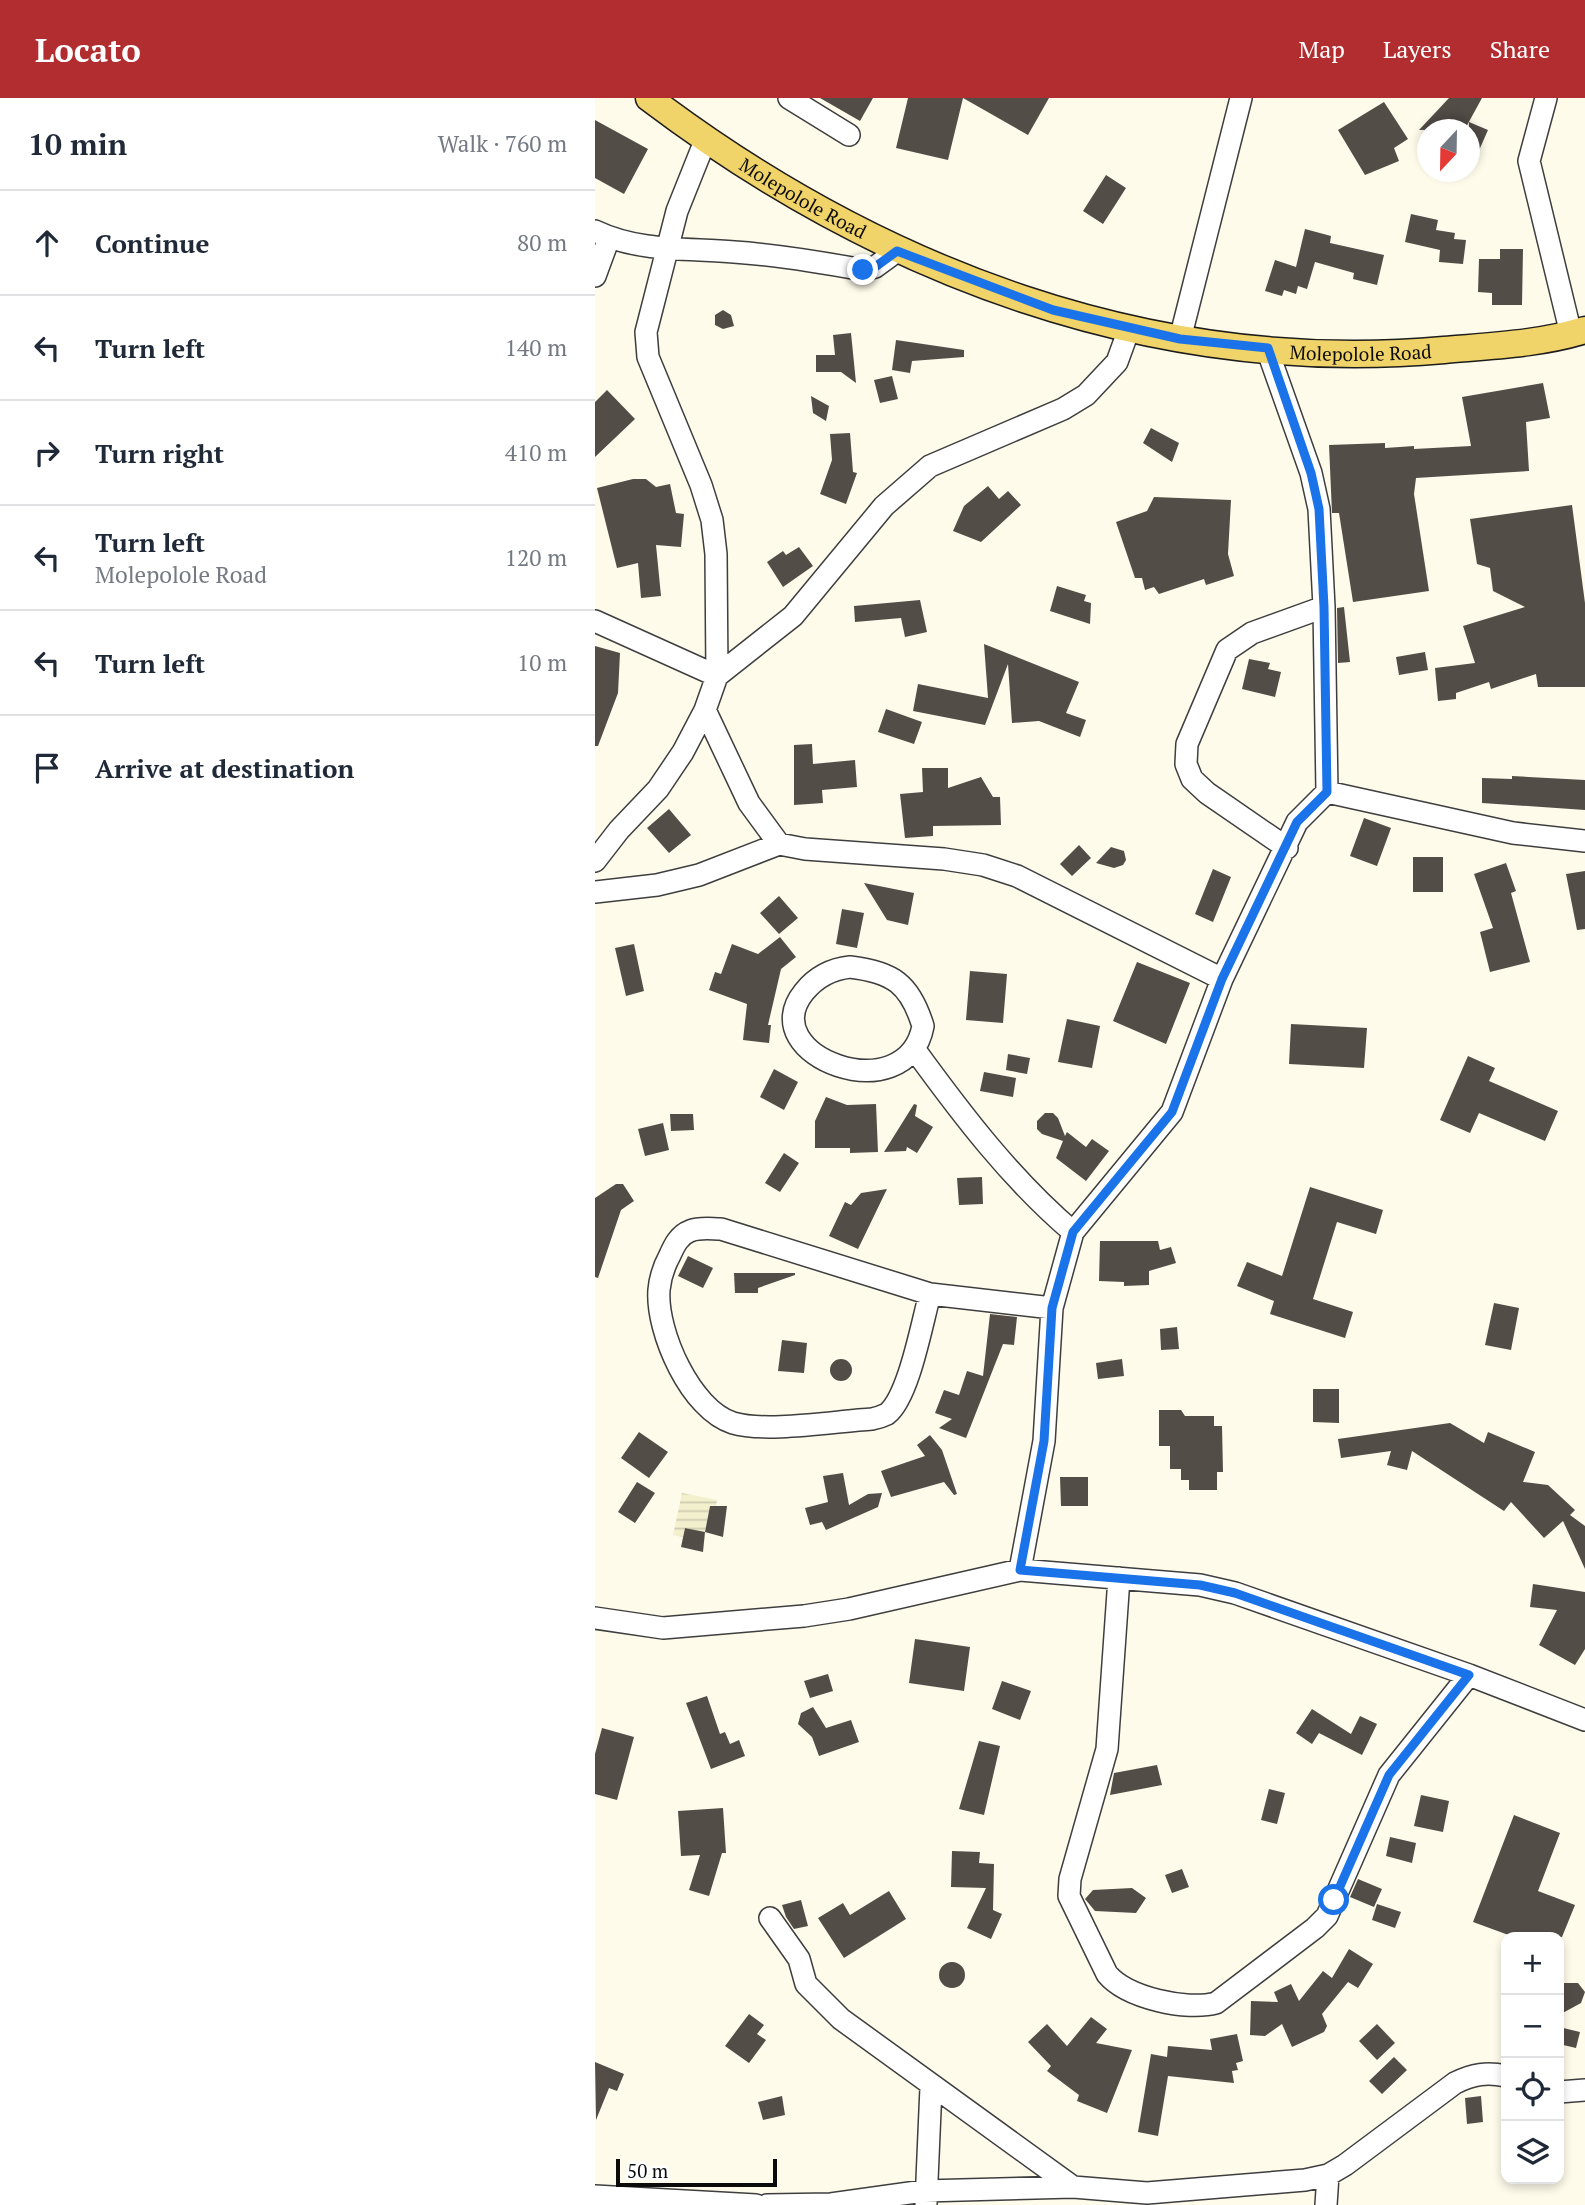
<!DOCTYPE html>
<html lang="en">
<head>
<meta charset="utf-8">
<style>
  :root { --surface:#fff; --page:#f6f6f7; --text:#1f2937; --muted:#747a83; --line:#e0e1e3; --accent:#b22d2f }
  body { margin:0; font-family:"PT Serif",serif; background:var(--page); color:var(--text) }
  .controls { position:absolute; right:21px; bottom:21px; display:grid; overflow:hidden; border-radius:14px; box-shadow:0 4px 10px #0003 }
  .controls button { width:63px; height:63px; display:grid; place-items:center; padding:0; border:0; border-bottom:2px solid var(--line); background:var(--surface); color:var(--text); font:35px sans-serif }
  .compass { position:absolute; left:822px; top:21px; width:63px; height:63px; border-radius:50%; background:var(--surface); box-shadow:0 4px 10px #0003; rotate:202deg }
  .scale { position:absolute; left:21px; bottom:18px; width:161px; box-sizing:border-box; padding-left:7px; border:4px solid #0b0b0b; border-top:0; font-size:19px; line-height:24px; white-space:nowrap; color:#0b0b0b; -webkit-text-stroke:5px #fff; paint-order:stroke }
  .stop { position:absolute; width:21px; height:21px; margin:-16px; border:5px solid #1a73e8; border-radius:50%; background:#fff }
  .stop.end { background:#1a73e8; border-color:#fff; box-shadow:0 2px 7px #0008 }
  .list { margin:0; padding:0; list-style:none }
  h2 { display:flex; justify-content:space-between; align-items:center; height:91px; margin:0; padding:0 28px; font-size:30px }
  h2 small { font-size:23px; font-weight:400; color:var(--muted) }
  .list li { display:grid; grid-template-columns:46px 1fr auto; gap:21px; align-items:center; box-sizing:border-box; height:105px; padding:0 28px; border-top:2px solid var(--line) }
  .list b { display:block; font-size:26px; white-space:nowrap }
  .list p { margin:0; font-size:23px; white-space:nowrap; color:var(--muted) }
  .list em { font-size:23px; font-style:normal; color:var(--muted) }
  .icon { flex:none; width:38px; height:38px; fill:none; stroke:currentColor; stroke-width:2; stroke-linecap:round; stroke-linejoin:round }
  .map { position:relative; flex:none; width:990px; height:2107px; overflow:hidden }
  header { display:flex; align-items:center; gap:42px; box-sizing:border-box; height:98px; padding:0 35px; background:var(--accent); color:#fff }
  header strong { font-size:33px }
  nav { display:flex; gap:38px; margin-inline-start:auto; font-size:24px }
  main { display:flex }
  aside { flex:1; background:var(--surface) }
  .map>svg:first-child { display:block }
  .farmland { fill:url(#farmland-rules) }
  .building { fill:#534d48 }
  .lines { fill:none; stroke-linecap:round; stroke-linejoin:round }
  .minor-casing { stroke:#3e3e3e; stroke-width:24 }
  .major-casing { stroke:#1c1c1c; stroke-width:29 }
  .minor { stroke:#fff; stroke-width:21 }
  .major { stroke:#f0d369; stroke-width:26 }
  .route { stroke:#1a73e8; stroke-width:9 }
  .labels { text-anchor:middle; stroke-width:7; stroke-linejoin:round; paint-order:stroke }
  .street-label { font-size:19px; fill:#0b0b0b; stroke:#fff }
</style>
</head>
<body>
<header>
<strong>Locato</strong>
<nav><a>Map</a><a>Layers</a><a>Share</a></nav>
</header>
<main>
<aside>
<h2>10 min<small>Walk · 760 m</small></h2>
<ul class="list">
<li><svg class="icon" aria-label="ahead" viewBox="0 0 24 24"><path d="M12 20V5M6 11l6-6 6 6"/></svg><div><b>Continue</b></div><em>80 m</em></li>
<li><svg class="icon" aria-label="left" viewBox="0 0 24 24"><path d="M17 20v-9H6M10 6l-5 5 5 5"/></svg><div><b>Turn left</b></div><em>140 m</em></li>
<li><svg class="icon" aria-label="right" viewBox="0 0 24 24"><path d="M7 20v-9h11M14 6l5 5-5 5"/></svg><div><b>Turn right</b></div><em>410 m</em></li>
<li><svg class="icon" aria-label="left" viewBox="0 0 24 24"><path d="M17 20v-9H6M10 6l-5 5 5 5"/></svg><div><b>Turn left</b><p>Molepolole Road</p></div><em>120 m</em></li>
<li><svg class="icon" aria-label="left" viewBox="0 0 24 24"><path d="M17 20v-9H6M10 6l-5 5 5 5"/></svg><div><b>Turn left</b></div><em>10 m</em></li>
<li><svg class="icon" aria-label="arrive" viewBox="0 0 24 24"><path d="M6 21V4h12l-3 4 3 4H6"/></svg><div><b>Arrive at destination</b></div></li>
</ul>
</aside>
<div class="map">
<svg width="990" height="2107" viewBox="0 0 990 2107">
  <defs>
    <pattern id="farmland-rules" width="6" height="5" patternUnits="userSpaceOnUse" patternTransform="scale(1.75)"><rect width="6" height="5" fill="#f2f0cd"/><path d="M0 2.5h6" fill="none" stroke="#ceccaf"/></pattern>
  </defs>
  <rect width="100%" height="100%" fill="#fefbeb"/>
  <!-- farmland -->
  <path class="farmland" d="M87 1395 122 1402 121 1408 115 1407 110 1434 90 1430 88 1439 78 1437Z"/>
  <!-- building -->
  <path class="building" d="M225 0H278L265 23Z
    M313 0H454L433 37 368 0 353 62 301 50Z
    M854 0H887L870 31 824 32Z
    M789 4 813 41 799 50 804 63 770 77 743 32Z
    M0 22 53 51 29 96 0 80Z
    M874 24 893 32 874 75Z
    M511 77 531 90 508 126 488 113Z
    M816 116 843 122 841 132 860 135 859 141 871 142 868 166 844 164 845 152 810 144Z
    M710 131 736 138 735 145 789 157 782 187 758 181 759 175 720 164 712 191 703 188 701 196 689 192 687 198 670 193 680 162 701 169Z
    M905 151H928L927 207H897V195L883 194 884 161H905Z
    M128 212 136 217 139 228 128 231 120 227V217Z
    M256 235 261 285 246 274H221V257H240L238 237Z
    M301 242 369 252V259L317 263 315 275 297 272Z
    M297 278 303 301 285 305 279 282Z
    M948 285 955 320 931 324 934 373 821 380 819 396 834 493 758 504 744 415H737L734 347 790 345V350L819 348V351L876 348 867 299Z
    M12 292 40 321 0 359V304Z
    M216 298 234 308 231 323 218 315Z
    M556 330 584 345 577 364 548 345Z
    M255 335 258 374 262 375 251 406 225 396 237 362 235 336Z
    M38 381H51L61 389 75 386 81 415 89 416 86 449 61 447 66 498 46 500 43 465 22 470 2 390Z
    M393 388 404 401 413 393 426 407 386 444 358 433 369 408Z
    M559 399 636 402 633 456 639 478 611 487 609 481 564 496 559 489 550 492 547 480H540L521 424 552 413Z
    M977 407 990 505V589H943L941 576 896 591 894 584 861 595V601L843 603 840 570 880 565 868 528 930 509 898 493 895 470 882 466 875 421Z
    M204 449 218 468 188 489 172 464 188 453 191 457Z
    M462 488 491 497 489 503 496 505 495 526 455 513Z
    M325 502 332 534 310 539 306 520 260 524 259 508Z
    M749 509 755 564 743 565 742 510Z
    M389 546 484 584 471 615 491 622 485 639 444 623 417 625 413 566 390 627 318 613 323 586 393 600Z
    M0 548 25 555 23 595 3 648H0Z
    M830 554 833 572 804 577 801 559Z
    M654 561 675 565 673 571 686 574 680 599 647 591Z
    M291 611 327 624 319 646 283 634Z
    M217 646 218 666 260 662 262 689 227 692 228 705 199 707V647Z
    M327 670H353V690L386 679 398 699H405L406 727 338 728V738L310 740 305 696 328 694Z
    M917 678 990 682V712L887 705V680L917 681Z
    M74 711 96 737 74 755 52 730Z
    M769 720 796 730 782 768 755 758Z
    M484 747 496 760 477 778 465 766Z
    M516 749 529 753 531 762 528 767 519 770 501 765Z
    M818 759H848V794H818Z
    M911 765 921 793 916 795 935 864 895 874 885 834 898 830 879 776Z
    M618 771 636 779 618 824 600 816Z
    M990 773V831L982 832 971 776Z
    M269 785 319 795 313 827 292 822Z
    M184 798 203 820 184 836 165 815Z
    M247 811 269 815 262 850 241 846Z
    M185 839 201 859 186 871 173 927H176L174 945 148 942 152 906 114 892 120 874 126 876 137 846 163 856Z
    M39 846 49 893 31 898 20 850Z
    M542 864 595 885 571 946 518 923Z
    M375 873 412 876 408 925 371 922Z
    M472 921 505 928 497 970 463 964Z
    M696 926 772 930 769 970 694 966Z
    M413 956 435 960 432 976 411 972Z
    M873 958 900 970 894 983 963 1013 950 1043 884 1015 875 1035 845 1022Z
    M179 971 203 984 189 1012 165 999Z
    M389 974 421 980 418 999 385 993Z
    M231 999 252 1007 281 1006 283 1054 255 1055V1050H220V1023Z
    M319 1006 322 1007 320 1018 338 1029 322 1055 312 1049 311 1053 289 1054Z
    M450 1015H458L463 1020 470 1038 472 1034 491 1049 497 1041 514 1053 491 1083 461 1060 468 1043 447 1036 442 1031V1023Z
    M75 1016H98L99 1032 76 1033Z
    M68 1025 74 1052 50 1058 43 1031Z
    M189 1055 204 1065 185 1094 170 1085Z
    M387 1079 388 1106 364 1107 362 1080Z
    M21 1086H28L39 1103 26 1112 3 1180 0 1179V1100Z
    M715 1089 788 1112 781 1136 742 1124 718 1201 758 1214 750 1240 675 1216 679 1203 642 1188 652 1164 687 1178Z
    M292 1091 263 1151 234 1138 250 1104 256 1107 266 1095Z
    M505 1143H563L565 1152 576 1149 581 1165 554 1173V1187L529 1188V1184L504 1183Z
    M93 1158 118 1170 108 1190 83 1178Z
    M139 1175H200V1177L163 1190V1195H140Z
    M899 1205 924 1210 916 1252 890 1247Z
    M395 1216 422 1219 419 1247 408 1246 371 1340 344 1330 357 1321 340 1315 349 1292 364 1297 372 1273 388 1278Z
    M582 1229 584 1251 566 1252 565 1231Z
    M187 1242 212 1245 209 1275 183 1273Z
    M235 1272a11 11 0 1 1 22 0a11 11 0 1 1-22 0Z
    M527 1261 529 1278 503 1281 501 1265Z
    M718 1291H744V1325L718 1324Z
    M564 1312H586L590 1318H619V1328H627L628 1374H622V1392H594V1382H586V1371H575V1348H564Z
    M855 1325 889 1345 893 1334 940 1354 928 1384 953 1387 980 1412 975 1417 990 1428V1471L968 1423 949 1440 916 1404 909 1413 817 1353 812 1372 792 1367 796 1353 746 1360 743 1341Z
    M44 1334 73 1354 54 1380 26 1360Z
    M335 1337 347 1352 362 1396 359 1397 349 1384 296 1399 286 1373 330 1358 322 1347Z
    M248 1375 254 1407 273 1396 287 1395 283 1409 231 1432 227 1424 215 1427 210 1410 233 1404 228 1378Z
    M465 1379H493V1408H466Z
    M42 1384 60 1395 40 1425 23 1414Z
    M115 1408H132L128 1439 110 1434Z
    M90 1430 110 1434 108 1454 86 1449Z
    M938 1486 990 1494V1551L980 1567 944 1547 962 1512 935 1509Z
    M320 1541 375 1549 369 1593 314 1585Z
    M233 1576 238 1593 215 1600 209 1583Z
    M407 1583 436 1593 425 1622 397 1611Z
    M112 1598 125 1636 130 1634 135 1646 144 1642 150 1658 116 1671 91 1605Z
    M218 1609 231 1630 256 1622 264 1644 224 1658 217 1639 203 1626 206 1615Z
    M717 1611 756 1636 765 1618 782 1626 767 1657 724 1635 717 1646 701 1635Z
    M7 1630 39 1639 22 1702 0 1696V1656Z
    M384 1643 405 1648 389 1717 364 1711Z
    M562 1667 567 1687 515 1697 519 1675Z
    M674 1691 690 1695 682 1726 666 1722Z
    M826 1697 854 1703 848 1734 819 1728Z
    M128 1710 131 1755H127L114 1798 94 1792 105 1757 86 1758 83 1713Z
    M919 1717 965 1735 943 1793 980 1807 967 1839H919L878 1824Z
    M795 1739 821 1745 817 1765 791 1758Z
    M357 1753 385 1754 384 1765 399 1766 398 1812 407 1816 396 1841 372 1830 391 1790 356 1789Z
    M587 1771 594 1789 577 1795 570 1777Z
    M763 1781 787 1791 779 1809 755 1799Z
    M537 1790 551 1800 541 1815 500 1813 490 1801 498 1792Z
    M294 1793 311 1821 249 1860 223 1820 248 1805 255 1817Z
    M206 1802 213 1828 199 1831 191 1819 187 1807Z
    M782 1806 806 1814 800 1830 777 1822Z
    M754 1851 778 1866 763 1890 753 1884 727 1916 732 1928 729 1934 697 1949 687 1926 670 1938 655 1937 656 1903 683 1904 679 1894 696 1886 704 1903 728 1873 737 1880Z
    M344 1877a13 13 0 1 1 26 0a13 13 0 1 1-26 0Z
    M964 1885H983L990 1894 986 1905 964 1917Z
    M154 1916 169 1927 162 1936 171 1942 154 1965 130 1948Z
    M496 1919 512 1931 501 1945 537 1952 512 2015 482 2003 484 1997 452 1973 456 1968 433 1944 452 1926 472 1948Z
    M782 1926 800 1945 782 1962 764 1943Z
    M964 1929 985 1934 981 1950 964 1946Z
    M642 1936 648 1963 641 1965 643 1972 637 1973 639 1985 573 1978 563 2038 543 2034 556 1956 572 1959 573 1948 617 1952 615 1941Z
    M799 1959 812 1972 787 1996 774 1983Z
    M0 1964 29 1976 22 1993 14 1990 1 2022Z
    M187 1998 190 2017 168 2022 163 2004Z
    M886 1998 888 2024 872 2026 870 2000Z"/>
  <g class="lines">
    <defs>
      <path id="minor" d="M194 0 254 37
        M951 0 934 63 976 236
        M0 133C44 154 92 150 139 154 183 157 225 164 268 172L280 169 302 153
        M0 178 14 140
        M585 241 646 0
        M0 523 122 578 121 456 117 422 106 387 53 259 51 234 82 113 110 43
        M110 612 154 705 184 746
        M732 694 918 735 990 743
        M692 750 612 695 597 681 591 666 592 646 632 552 657 535 729 509
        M0 763 24 732 63 691 88 654 110 612 122 578 198 518 289 408 335 368 468 311 491 297 522 264 534 231
        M0 794 62 787 104 777 184 746 210 751 349 761 388 767 422 778 627 881
        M255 869C298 874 315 886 328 928 312 1015 157 958 209 894 221 879 236 871 255 869Z
        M320 952C368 1018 416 1081 478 1134
        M335 1196C327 1224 314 1299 292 1316 288 1318 282 1320 277 1321 241 1323 171 1335 138 1325 96 1312 61 1234 64 1192 65 1180 69 1168 75 1157 79 1148 84 1137 95 1133 105 1129 116 1131 126 1131L335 1196 457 1210
        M425 1472 449 1343 457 1210 478 1134 577 1014 627 881 702 724 732 694 729 509 724 411 716 375 672 251
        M524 1480 512 1651 475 1781 474 1798 512 1876C532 1900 592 1913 621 1905L720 1830 732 1818 794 1677 874 1577
        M0 1520 68 1530 209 1518 254 1511 425 1472 605 1487 640 1495 874 1577 990 1622
        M175 1820 204 1861 211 1886 246 1921 478 2089
        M964 1994 990 1992
        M0 2098 161 2107
        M331 2105 336 1989
        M172 2107 236 2106 329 2093 478 2089 552 2095 710 2082 733 2077 750 2067 860 1985C878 1976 892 1974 911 1978
        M731 2107 733 2077"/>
      <g id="major">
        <path id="s1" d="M54 0C284 174 557 278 849 252 894 248 946 246 990 232"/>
      </g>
    </defs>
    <!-- minor casing -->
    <use href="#minor" class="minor-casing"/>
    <!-- major casing -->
    <use href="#major" class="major-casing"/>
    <!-- minor -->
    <use href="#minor" class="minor"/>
    <!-- major -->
    <use href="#major" class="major"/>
  </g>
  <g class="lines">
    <!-- route -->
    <path class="route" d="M268 172 280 169 302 153 458 212 585 241 673 250 716 375 724 411 729 509 732 694 702 724 627 881 577 1014 478 1134 457 1210 449 1343 425 1472 605 1487 640 1495 874 1577 794 1677 739 1802"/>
  </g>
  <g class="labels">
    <!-- street labels -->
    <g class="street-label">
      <text dy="7" stroke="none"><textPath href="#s1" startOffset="184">Molepolole Road</textPath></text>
      <text dy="7" stroke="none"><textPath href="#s1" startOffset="770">Molepolole Road</textPath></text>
    </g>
  </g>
</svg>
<div class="controls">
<button>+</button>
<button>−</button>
<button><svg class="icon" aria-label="locate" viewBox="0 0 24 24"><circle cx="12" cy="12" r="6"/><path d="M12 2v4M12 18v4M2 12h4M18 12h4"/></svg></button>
<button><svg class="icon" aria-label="layers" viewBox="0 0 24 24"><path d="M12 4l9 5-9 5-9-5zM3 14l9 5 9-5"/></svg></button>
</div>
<svg class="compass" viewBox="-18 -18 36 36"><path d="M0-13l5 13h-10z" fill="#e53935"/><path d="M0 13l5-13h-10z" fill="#747a83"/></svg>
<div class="scale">50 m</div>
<div class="stop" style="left:739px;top:1802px"></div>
<div class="stop end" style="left:268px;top:172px"></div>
</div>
</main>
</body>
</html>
